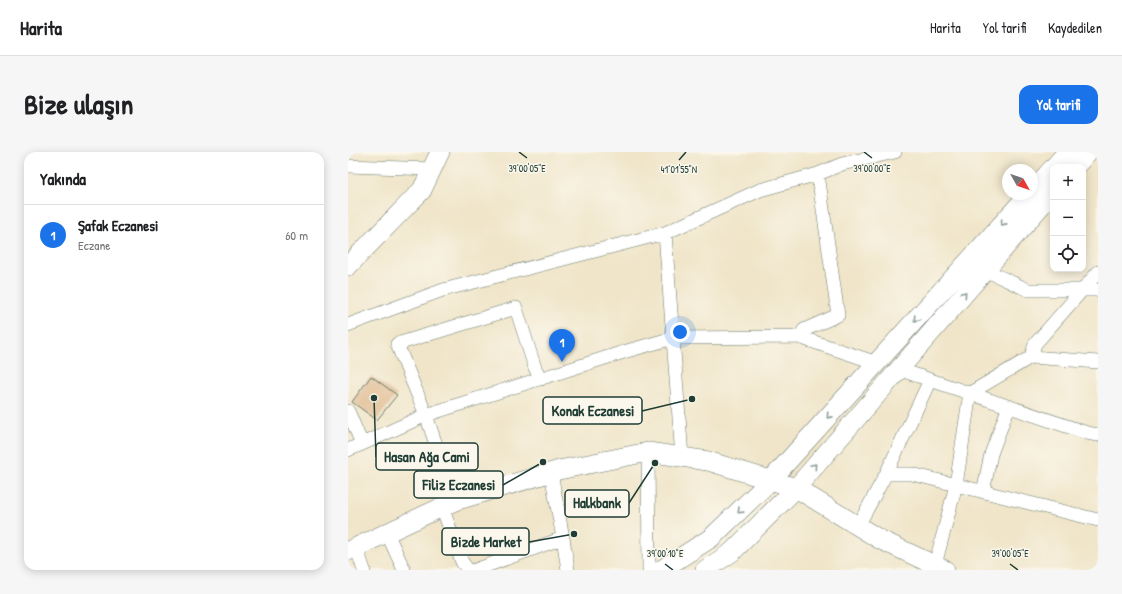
<!DOCTYPE html>
<html lang="tr">
<head>
<meta charset="utf-8">
<style>
  :root { --surface:#fff; --page:#f6f6f6; --text:#202124; --muted:#757577; --line:#e0e0e0; --accent:#1a73e8 }
  body { margin:0; font-family:"Patrick Hand",sans-serif; background:var(--page); color:var(--text) }
  .controls { position:absolute; right:12px; top:12px; display:grid; overflow:hidden; border-radius:8px; box-shadow:0 2px 10px #0003 }
  .controls button { width:36px; height:36px; display:grid; place-items:center; padding:0; border:0; border-bottom:1px solid var(--line); background:var(--surface); color:var(--text); font:20px sans-serif }
  .compass { position:absolute; left:654px; top:12px; width:36px; height:36px; border-radius:50%; background:var(--surface); box-shadow:0 2px 10px #0003; rotate:130deg }
  .you { position:absolute; left:332px; top:180px; width:14px; height:14px; margin:-10px; border:3px solid #fff; border-radius:50%; background:#1a73e8; box-shadow:0 0 0 6px #1a73e833 }
  .badge { display:grid; place-items:center; width:26px; height:26px; border-radius:50%; background:var(--accent); color:#fff; font-size:13px; font-weight:700 }
  .pin { position:absolute; translate:-50% -33px; filter:drop-shadow(0 1px 2px #0008) }
  .pin::after { content:''; position:absolute; top:21px; width:14px; height:12px; background:inherit; clip-path:polygon(0 0,100% 0,50% 100%) }
  .list { margin:0; padding:0; list-style:none }
  h2 { display:flex; justify-content:space-between; align-items:center; height:52px; margin:0; padding:0 16px; font-size:17px }
  h2 small { font-size:13px; font-weight:400; color:var(--muted) }
  .list li { display:grid; grid-template-columns:26px 1fr auto; gap:12px; align-items:center; box-sizing:border-box; height:60px; padding:0 16px; border-top:1px solid var(--line) }
  .list b { display:block; font-size:15px; white-space:nowrap }
  .list p { margin:0; font-size:13px; white-space:nowrap; color:var(--muted) }
  .list em { font-size:13px; font-style:normal; color:var(--muted) }
  .icon { flex:none; width:22px; height:22px; fill:none; stroke:currentColor; stroke-width:2; stroke-linecap:round; stroke-linejoin:round }
  .map { position:relative; flex:none; width:750px; height:418px; overflow:hidden; border-radius:12px }
  header { display:flex; align-items:center; gap:24px; box-sizing:border-box; height:56px; padding:0 20px; background:var(--surface); border-bottom:1px solid var(--line) }
  header strong { font-size:19px }
  nav { display:flex; gap:22px; margin-inline-start:auto; font-size:14px }
  .intro { display:flex; align-items:center; justify-content:space-between; box-sizing:border-box; height:96px; padding:0 24px }
  h1 { margin:0; font-size:28px }
  .button { padding:10px 18px; border-radius:12px; background:var(--accent); color:#fff; font-size:14px; font-weight:700 }
  main { display:flex; gap:24px; padding:0 24px }
  aside { flex:1; background:var(--surface); border-radius:12px; box-shadow:0 2px 10px #0003 }
  .map>svg:first-child { display:block }
  .building { fill:#e1bd94 }
  .lines { fill:none; stroke-linecap:round; stroke-linejoin:round }
  .street-casing { stroke:#687868; stroke-width:14 }
  .secondary-casing { stroke:#687868; stroke-width:20 }
  .street { stroke:#fff; stroke-width:13 }
  .secondary { stroke:#fff; stroke-width:19 }
  .oneway { stroke:#8f9e9a }
  .ticks { fill:none; stroke:#1f3d34; stroke-width:1.5 }
  .ticks-label { font-size:10px; text-anchor:middle; fill:#1f3d34; stroke:#fbf7ec; stroke-width:3; stroke-linejoin:round; paint-order:stroke }
  .leader { fill:none; stroke:#1f3d34; stroke-width:1.5 }
  .callout-dot { fill:#1f3d34; stroke:#fbf7ec; stroke-width:1.5 }
  .callout { fill:#fbf7ec; stroke:#1f3d34; stroke-width:1.5 }
  .callout-label { font-size:15px; text-anchor:middle; font-weight:bold; fill:#1f3d34 }
</style>
</head>
<body>
<header>
<strong>Harita</strong>
<nav><a>Harita</a><a>Yol tarifi</a><a>Kaydedilen</a></nav>
</header>
<div class="intro"><h1>Bize ulaşın</h1><a class="button">Yol tarifi</a></div>
<main>
<aside>
<h2>Yakında<small></small></h2>
<ul class="list">
<li><span class="badge">1</span><div><b>Şafak Eczanesi</b><p>Eczane</p></div><em>60 m</em></li>
</ul>
</aside>
<div class="map">
<svg width="750" height="418" viewBox="0 0 750 418">
  <rect width="100%" height="100%" fill="#fbf7ec"/>
  <filter id="ink" filterUnits="userSpaceOnUse"><feTurbulence type="fractalNoise" baseFrequency=".025" numOctaves="2"/><feDisplacementMap in="SourceGraphic" scale="8" xChannelSelector="R" yChannelSelector="G"/><feConvolveMatrix kernelMatrix="1 2 1 2 8 2 1 2 1" color-interpolation-filters="sRGB"/></filter>
  <filter id="wash" filterUnits="userSpaceOnUse"><feTurbulence type="fractalNoise" baseFrequency=".012" numOctaves="4" result="noise"/><feDisplacementMap in="SourceGraphic" scale="16" xChannelSelector="R" yChannelSelector="G"/><feGaussianBlur stdDeviation="0.9" result="paint"/><feColorMatrix in="noise" values="0 0 0 0 0 0 0 0 0 0 0 0 0 0 0 0 0 1.4 0 .05"/><feComposite in="paint" operator="in"/></filter>
  <g filter="url(#wash)">
    <rect width="100%" height="100%" fill="#f0e5c9"/>
    <g id="blocks">
      <!-- building -->
      <path class="building" d="M23 224 49 243 29 268 4 250Z"/>
    </g>
  </g>
  <g filter="url(#ink)">
    <use href="#blocks" fill-opacity="0" stroke="#687868" stroke-width="1"/>
    <g class="lines">
      <defs>
        <path id="street" d="M0 14 84 17
          M317 81 412 38 470 22 494 12 547 0
          M637 118 680 138H750
          M0 173 95 138 317 81 334 305
          M451 185 456 178 490 163 470 22
          M683 205 687 192 750 120
          M550 217 739 281 750 283
          M0 259 14 292 0 298
          M14 292 78 263 279 199 325 186 451 185 529 211
          M300 300 301 418
          M538 322H564L750 368
          M635 340 643 302 661 254
          M107 349 78 263 49 192 168 156 187 216 193 227
          M94 355 114 410 120 418
          M510 374 538 322 582 228
          M39 381 56 418
          M215 386 220 418
          M8 395 16 418
          M587 413 608 333 622 241 683 205 750 210
          M127 418 215 386 203 321"/>
        <path id="secondary" d="M706 15 719 0
          M727 15 740 0
          M684 39 705 16
          M0 114 74 38 92 0
          M0 399 107 349 211 318 300 300 360 309 448 336 531 387 597 418
          M313 418 363 386 422 329 681 42
          M357 418 384 400 448 336 705 40"/>
      </defs>
      <!-- street casing -->
      <use href="#street" class="street-casing"/>
      <!-- secondary casing -->
      <use href="#secondary" class="secondary-casing"/>
      <!-- street -->
      <use href="#street" class="street"/>
      <!-- secondary -->
      <use href="#secondary" class="secondary"/>
    </g>
    <!-- one-way arrows -->
    <defs><path id="oneway-chevron" d="M-2-3.5L2.5 0L-2 3.5" fill="none" stroke-width="1.6" stroke-linecap="round" stroke-linejoin="round"/></defs>
    <g class="oneway">
      <use href="#oneway-chevron" transform="translate(655 71) rotate(132)"/>
      <use href="#oneway-chevron" transform="translate(616 142) rotate(-49)"/>
      <use href="#oneway-chevron" transform="translate(568 167) rotate(132)"/>
      <use href="#oneway-chevron" transform="translate(481 264) rotate(132)"/>
      <use href="#oneway-chevron" transform="translate(466 314) rotate(-49)"/>
      <use href="#oneway-chevron" transform="translate(392 359) rotate(136)"/>
    </g>
  </g>
  <!-- ticks -->
  <path class="ticks" d="M171 0 179 6M516 0 524 6M331 8 338 0M317 412 325 418M662 412 670 418"/>
  <g class="ticks-label">
    <text x="179" y="20">39°00'05"E</text>
    <text x="524" y="20">39°00'00"E</text>
    <text x="331" y="21">41°01'55"N</text>
    <text x="317" y="405">39°00'10"E</text>
    <text x="662" y="405">39°00'05"E</text>
  </g>
  <!-- callouts -->
  <path class="leader" d="M344 247L294 259M26 246L28 305M195 310L155 333M307 311L281 351M226 382L181 390"/>
  <g class="callout-dot">
    <circle cx="344" cy="247" r="4"/>
    <circle cx="26" cy="246" r="4"/>
    <circle cx="195" cy="310" r="4"/>
    <circle cx="307" cy="311" r="4"/>
    <circle cx="226" cy="382" r="4"/>
  </g>
  <g class="callout">
    <rect x="195" y="245" width="99" height="27" rx="4"/>
    <rect x="28" y="291" width="102" height="27" rx="4"/>
    <rect x="66" y="319" width="89" height="27" rx="4"/>
    <rect x="217" y="338" width="64" height="27" rx="4"/>
    <rect x="94" y="376" width="87" height="27" rx="4"/>
  </g>
  <g class="callout-label">
    <text x="245" y="264">Konak Eczanesi</text>
    <text x="79" y="310">Hasan Ağa Cami</text>
    <text x="111" y="338">Filiz Eczanesi</text>
    <text x="249" y="356">Halkbank</text>
    <text x="138" y="395">Bizde Market</text>
  </g>
</svg>
<div class="controls">
<button>+</button>
<button>−</button>
<button><svg class="icon" aria-label="locate" viewBox="0 0 24 24"><circle cx="12" cy="12" r="6"/><path d="M12 2v4M12 18v4M2 12h4M18 12h4"/></svg></button>
</div>
<svg class="compass" viewBox="-18 -18 36 36"><path d="M0-13l5 13h-10z" fill="#e53935"/><path d="M0 13l5-13h-10z" fill="#757577"/></svg>
<div class="you"></div>
<div class="pin badge" style="left:214px;top:210px">1</div>
</div>
</main>
</body>
</html>
